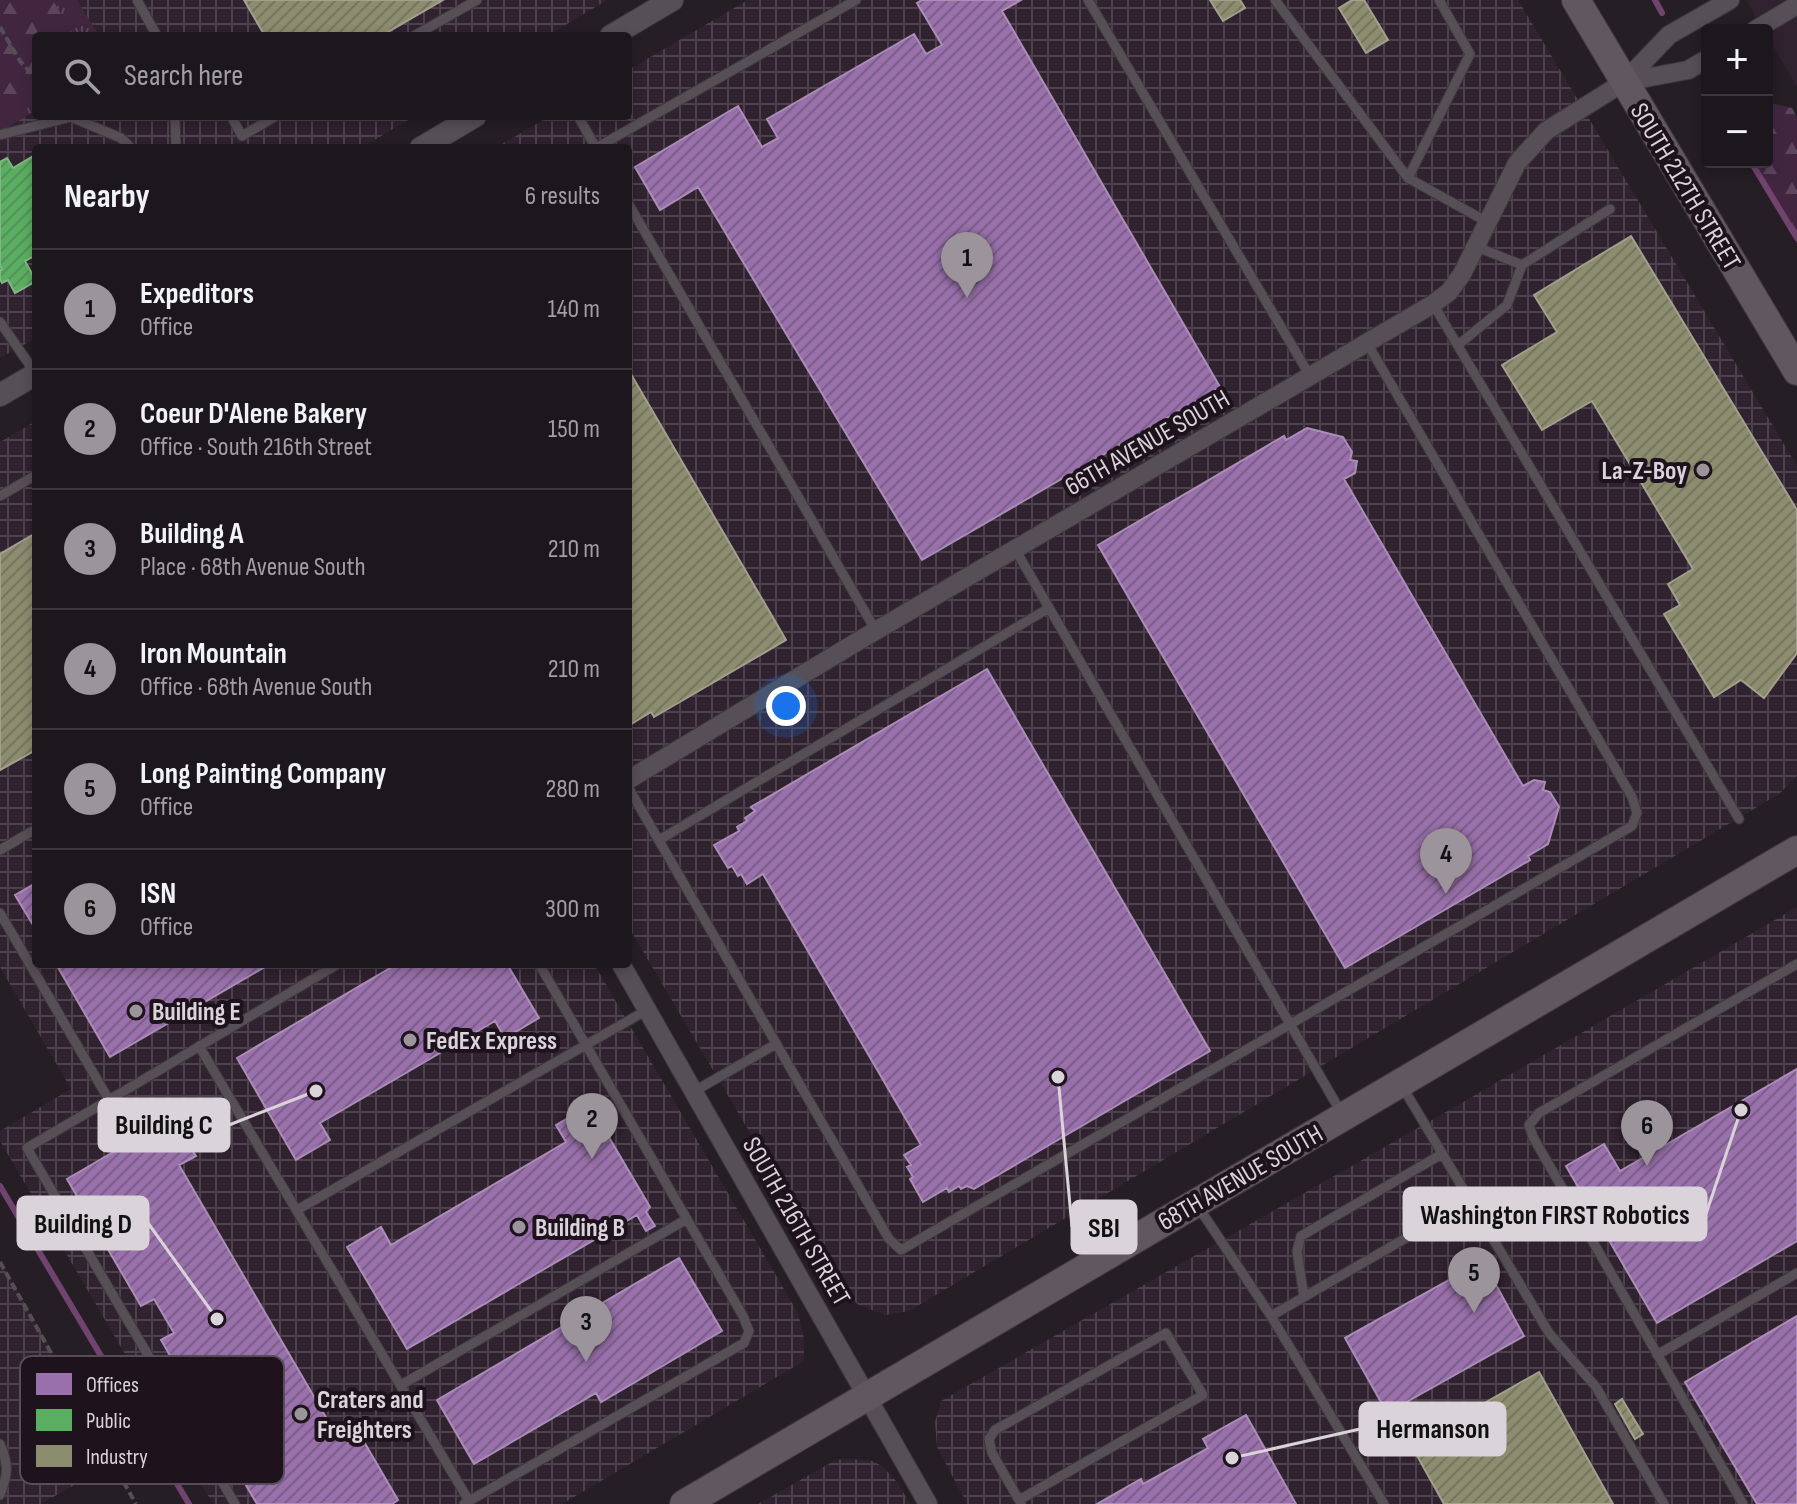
<!DOCTYPE html>
<html lang="en">
<head>
<meta charset="utf-8">
<style>
  :root { --surface:#1c171c; --page:#252025; --text:#f1f3f6; --muted:#a09fa3; --line:#3a363b; --accent:#9b949b }
  body { margin:0; font-family:"Sofia Sans Condensed",sans-serif; background:var(--page); color:var(--text) }
  .controls { position:absolute; right:24px; top:24px; display:grid; overflow:hidden; border-radius:8px; box-shadow:0 4px 12px #0003 }
  .controls button { width:72px; height:72px; display:grid; place-items:center; padding:0; border:0; border-bottom:2px solid var(--line); background:var(--surface); color:var(--text); font:40px sans-serif }
  .you { position:absolute; left:786px; top:706px; width:28px; height:28px; margin:-20px; border:6px solid #fff; border-radius:50%; background:#1a73e8; box-shadow:0 0 0 12px #1a73e833 }
  .badge { display:grid; place-items:center; width:52px; height:52px; border-radius:50%; background:var(--accent); color:#111; font-size:26px; font-weight:700 }
  .pin { position:absolute; translate:-50% -66px; filter:drop-shadow(0 2px 4px #0008) }
  .pin::after { content:''; position:absolute; top:42px; width:28px; height:24px; background:inherit; clip-path:polygon(0 0,100% 0,50% 100%) }
  .list { margin:0; padding:0; list-style:none }
  h2 { display:flex; justify-content:space-between; align-items:center; height:104px; margin:0; padding:0 32px; font-size:34px }
  h2 small { font-size:26px; font-weight:400; color:var(--muted) }
  .list li { display:grid; grid-template-columns:52px 1fr auto; gap:24px; align-items:center; box-sizing:border-box; height:120px; padding:0 32px; border-top:2px solid var(--line) }
  .list b { display:block; font-size:30px; white-space:nowrap }
  .list p { margin:0; font-size:26px; white-space:nowrap; color:var(--muted) }
  .list em { font-size:26px; font-style:normal; color:var(--muted) }
  .icon { flex:none; width:44px; height:44px; fill:none; stroke:currentColor; stroke-width:2; stroke-linecap:round; stroke-linejoin:round }
  .map { position:relative; flex:none; width:1797px; height:1504px; overflow:hidden }
  .search { position:absolute; background:var(--surface); box-shadow:0 4px 12px #0003; left:32px; top:32px; width:600px; height:88px; display:flex; align-items:center; gap:20px; box-sizing:border-box; padding:0 28px; border-radius:8px; color:var(--muted); font-size:30px }
  .panel { position:absolute; background:var(--surface); box-shadow:0 4px 12px #0003; left:32px; top:144px; width:600px; height:824px; border-radius:8px }
  .map>svg:first-child { display:block }
  .built { fill:#30222f }
  .industrial { fill:url(#industrial-grid) }
  .grass { fill:url(#grass-tufts) }
  .forest { fill:url(#forest-firs) }
  .offices { fill:url(#offices-hatch); stroke:#ac8eb9; stroke-width:2 }
  .public { fill:url(#public-hatch); stroke:#80b985; stroke-width:2 }
  .industry { fill:url(#industry-hatch); stroke:#a3a18e; stroke-width:2 }
  .lines { fill:none; stroke-linecap:round; stroke-linejoin:round }
  .stream { stroke:#71446f; stroke-width:6 }
  .service-casing { stroke:#3d393d; stroke-width:11 }
  .minor-casing { stroke:#3d393d; stroke-width:20 }
  .tertiary-casing { stroke:#3d393d; stroke-width:24 }
  .primary-casing { stroke:#3d393d; stroke-width:30 }
  .path { stroke:#554f55; stroke-width:4; stroke-dasharray:8 4; stroke-linecap:butt }
  .service { stroke:#564f55; stroke-width:9 }
  .minor { stroke:#564f55; stroke-width:18 }
  .tertiary { stroke:#564f55; stroke-width:22 }
  .primary { stroke:#605760; stroke-width:28 }
  .poi-dot { fill:#9b949b; stroke:#1e131d; stroke-width:3 }
  .labels { text-anchor:middle; stroke-width:8; stroke-linejoin:round; paint-order:stroke }
  .street-label { font-size:26px; fill:#dad3da; stroke:#1e131d }
  .poi-label { font-size:26px; font-weight:bold; fill:#dad3da; stroke:#1e131d; text-anchor:start }
  .key { fill:#1e131d; stroke:#564d56; stroke-width:2 }
  .key-label { font-size:22px; fill:#dad3da }
  .leader { fill:none; stroke:#dad3da; stroke-width:3 }
  .callout-dot { fill:#dad3da; stroke:#1e131d; stroke-width:3 }
  .callout { fill:#dad3da; stroke:#dad3da; stroke-width:3 }
  .callout-label { font-size:28px; text-anchor:middle; font-weight:bold; fill:#111 }
</style>
</head>
<body>
<div class="map">
<svg width="1797" height="1504" viewBox="0 0 1797 1504">
  <defs>
    <pattern id="industrial-grid" width="8" height="8" patternUnits="userSpaceOnUse" patternTransform="scale(2)"><rect width="8" height="8" fill="#30222f"/><path d="M0 4h8M4 0v8" fill="none" stroke="#4d414d"/></pattern>
    <pattern id="grass-tufts" width="24" height="20" patternUnits="userSpaceOnUse" patternTransform="scale(2)"><rect width="24" height="20" fill="#422640"/><path d="M3 7l-1-3M5 7V3M7 7l1-3M15 17l-1-3M17 17v-4M19 17l1-3" fill="none" stroke="#5d455b"/></pattern>
    <pattern id="forest-firs" width="22" height="20" patternUnits="userSpaceOnUse" patternTransform="scale(2)"><rect width="22" height="20" fill="#422640"/><path d="M5 1l3.5 6h-7zM16 11l3.5 6h-7z" fill="#5d455b"/></pattern>
    <pattern id="offices-hatch" width="6" height="6" patternUnits="userSpaceOnUse" patternTransform="scale(2)"><rect width="6" height="6" fill="#9970ab"/><path d="M-1 1l2-2M0 6l6-6M5 7l2-2" fill="none" stroke="#7a5f86"/></pattern>
    <pattern id="public-hatch" width="6" height="6" patternUnits="userSpaceOnUse" patternTransform="scale(2)"><rect width="6" height="6" fill="#5aae61"/><path d="M-1 1l2-2M0 6l6-6M5 7l2-2" fill="none" stroke="#549259"/></pattern>
    <pattern id="industry-hatch" width="6" height="6" patternUnits="userSpaceOnUse" patternTransform="scale(2)"><rect width="6" height="6" fill="#8c8c6e"/><path d="M-1 1l2-2M0 6l6-6M5 7l2-2" fill="none" stroke="#767560"/></pattern>
  </defs>
  <rect width="100%" height="100%" fill="#251f25"/>
  <!-- built -->
  <path class="built" d="M1746 0H1797V87L1767 36V30H1763Z"/>
  <!-- industrial -->
  <path class="industrial" d="M77 0H607L547 36H99Z
    M748 0H1518L1797 466V776L1779 794 909 1311 886 1315 860 1306 845 1294 628 926V148H495L550 116H628V70Z
    M36 110V116H415L361 148H36V338L0 358V132Z
    M36 421V964H594L798 1313 804 1338V1361L562 1504H213L0 1141V1131L71 1089 0 967V442Z
    M1797 907V1504H967L937 1447 935 1422 941 1401 1458 1105Z
    M0 1261 116 1461 41 1504H0Z
    M843 1459 870 1460 882 1466 898 1483 910 1504H758L834 1461Z"/>
  <!-- grass -->
  <path class="grass" d="M0 0H77L99 36H36V110L0 132Z"/>
  <!-- forest -->
  <path class="forest" d="M0 0H53L74 36H36V83L0 104Z
    M1767 102 1792 108 1797 117V244L1748 162H1767Z"/>
  <!-- offices -->
  <path class="offices" d="M922 0H1021L1002 11 1220 387 922 560 698 187 660 210 635 167 738 106 762 147 778 138 767 119 914 34 926 54 942 45 917 3Z
    M1307 428 1343 437 1352 452 1350 460 1357 461 1355 473 1344 479 1523 786 1534 780 1545 782 1543 790 1550 792 1559 807 1548 844 1528 856 1530 860 1345 968 1098 545 1284 436 1286 440Z
    M987 669 1210 1051 974 1189 967 1186 961 1189 959 1186 949 1192 947 1188 923 1202 910 1179 913 1177 907 1167 911 1165 904 1155 921 1145 763 874 747 884 741 874 738 876 732 866 728 868 714 845 739 831 737 827 747 821 745 818 755 811 751 807Z
    M36 883V930L15 895Z
    M56 964H270L110 1057Z
    M397 964H507L539 1018 505 1038 495 1021 320 1123 330 1140 296 1160 237 1058Z
    M1797 1069V1241L1657 1323 1566 1166 1604 1144 1620 1171Z
    M590 1105 650 1207 646 1212 655 1226 646 1231 637 1215 407 1349 347 1247 381 1227 391 1245 566 1142 556 1125Z
    M173 1117 196 1156 179 1165 338 1438 356 1428 398 1500 392 1504H257L217 1436 230 1428 210 1394 197 1402 161 1340 174 1333 154 1299 141 1306 67 1179Z
    M679 1258 722 1331 601 1402 596 1393 474 1464 437 1400Z
    M1483 1261 1524 1336 1387 1413 1345 1338Z
    M1797 1316V1504H1757L1685 1382Z
    M1246 1415 1296 1504H1097L1141 1479 1143 1484 1208 1448 1203 1439Z"/>
  <!-- public -->
  <path class="public" d="M35 155 36 255 25 261 36 281 15 293 8 280 2 283 0 279V270L2 269 0 266V162L7 158 13 168Z"/>
  <!-- industry -->
  <path class="industry" d="M244 0H443L381 36H265Z
    M1210 0H1240L1245 8 1223 21Z
    M1352 0H1364L1388 40 1366 53 1339 8Z
    M1631 236 1797 510V653L1764 698 1741 680 1714 697 1664 614 1680 605 1668 584 1693 569 1592 401 1542 430 1502 365 1557 332 1534 295Z
    M628 369 786 640 654 717 651 712 628 726Z
    M36 533V750L0 770V554Z
    M1539 1372 1613 1504H1444L1411 1445Z
    M1622 1399 1643 1434 1635 1439 1615 1404Z"/>
  <g class="lines">
    <!-- stream -->
    <path class="stream" d="M1655 0 1662 13
      M1751 162 1797 238
      M0 1186 189 1504"/>
    <defs>
      <path id="service" d="M137 0 157 36
        M1088 0 1310 376
        M1275 0 1408 178
        M1439 0 1470 54 1408 178 1489 223
        M414 36 477 0
        M175 116 176 148
        M231 116 242 136 276 116
        M578 116 596 148
        M0 135 71 117 121 138 131 148
        M596 148 856 0
        M628 203 876 631
        M1477 247 1522 265 1610 209
        M1433 304 1739 819
        M0 322 36 374
        M1458 345 1507 305 1522 265
        M0 496 36 475
        M1015 549 1342 1114
        M628 787 889 1239 901 1250 1632 826 1637 813 1632 797 1367 343
        M659 840 1049 608
        M0 850 36 829
        M0 913 109 1100 27 1148 235 1504
        M199 1046 469 1501
        M1402 1086 1549 1333 1596 1387 1664 1504
        M693 1092 776 1044
        M109 1100 338 964
        M1197 1205 1271 1316 1384 1504
        M297 1210 647 1010
        M1304 1297 1297 1251 1301 1236 1442 1154
        M1271 1316 1470 1201
        M1657 1355 1797 1273
        M401 1385 687 1219
        M0 1444C9 1465 8 1474 0 1495
        M1019 1500 1203 1395 1166 1333 995 1430 989 1439 992 1453 1019 1500 1021 1504
        M464 1504 744 1343 749 1331 743 1316 539 964
        M1743 1504 1533 1137 1529 1125 1539 1113 1797 964"/>
      <path id="minor" d="M1755 30 1797 5
        M1624 82 1688 70 1707 59
        M628 780 855 643 1433 304 1449 292 1462 274 1517 163 1546 131 1624 82 1669 35 1730 0
        M621 964 928 1504"/>
      <path id="tertiary" d="M611 36 672 0
        M421 148 475 116
        M0 395 36 374"/>
      <path id="primary" d="M1576 0 1797 371
        M684 1504 1797 850"/>
    </defs>
    <!-- service casing -->
    <use href="#service" class="service-casing"/>
    <!-- minor casing -->
    <use href="#minor" class="minor-casing"/>
    <!-- tertiary casing -->
    <use href="#tertiary" class="tertiary-casing"/>
    <!-- primary casing -->
    <use href="#primary" class="primary-casing"/>
    <!-- path -->
    <path class="path" d="M0 27 20 61 36 79
      M0 1262 136 1504"/>
    <!-- service -->
    <use href="#service" class="service"/>
    <!-- minor -->
    <use href="#minor" class="minor"/>
    <!-- tertiary -->
    <use href="#tertiary" class="tertiary"/>
    <!-- primary -->
    <use href="#primary" class="primary"/>
  </g>
  <!-- markers -->
  <g class="poi-dot">
    <circle cx="1703" cy="470" r="8"/>
    <circle cx="136" cy="1011" r="8"/>
    <circle cx="410" cy="1040" r="8"/>
    <circle cx="519" cy="1227" r="8"/>
    <circle cx="301" cy="1414" r="8"/>
  </g>
  <g class="labels">
    <!-- street labels -->
    <g class="street-label">
      <text transform="translate(1686 186) rotate(59)" y="9">SOUTH 212TH STREET</text>
      <text transform="translate(1147 442) rotate(-30)" y="9">66TH AVENUE SOUTH</text>
      <text transform="translate(1240 1177) rotate(-30)" y="9">68TH AVENUE SOUTH</text>
      <text transform="translate(797 1221) rotate(60)" y="9">SOUTH 216TH STREET</text>
    </g>
    <!-- poi labels -->
    <g class="poi-label">
      <text x="1687" y="479" text-anchor="end">La-Z-Boy</text>
      <text x="152" y="1020">Building E</text>
      <text x="426" y="1049">FedEx Express</text>
      <text x="535" y="1236">Building B</text>
      <text x="317" y="1408">Craters and<tspan x="317" dy="30">Freighters</tspan></text>
    </g>
  </g>
  <!-- legend -->
  <rect x="20" y="1356" width="264" height="128" rx="12" class="key"/>
  <rect x="36" y="1373" width="36" height="22" fill="#9970ab"/>
  <rect x="36" y="1409" width="36" height="22" fill="#5aae61"/>
  <rect x="36" y="1445" width="36" height="22" fill="#8c8c6e"/>
  <g class="key-label">
    <text x="86" y="1392">Offices</text>
    <text x="86" y="1428">Public</text>
    <text x="86" y="1464">Industry</text>
  </g>
  <!-- callouts -->
  <path class="leader" d="M316 1091L229 1125M1741 1110L1706 1214M217 1319L148 1223M1058 1077L1072 1227M1232 1458L1360 1429"/>
  <g class="callout-dot">
    <circle cx="316" cy="1091" r="8"/>
    <circle cx="1741" cy="1110" r="8"/>
    <circle cx="217" cy="1319" r="8"/>
    <circle cx="1058" cy="1077" r="8"/>
    <circle cx="1232" cy="1458" r="8"/>
  </g>
  <g class="callout">
    <rect x="99" y="1099" width="130" height="52" rx="8"/>
    <rect x="1404" y="1188" width="302" height="52" rx="8"/>
    <rect x="18" y="1197" width="130" height="52" rx="8"/>
    <rect x="1072" y="1201" width="64" height="52" rx="8"/>
    <rect x="1360" y="1403" width="145" height="52" rx="8"/>
  </g>
  <g class="callout-label">
    <text x="164" y="1134">Building C</text>
    <text x="1555" y="1224">Washington FIRST Robotics</text>
    <text x="83" y="1233">Building D</text>
    <text x="1104" y="1237">SBI</text>
    <text x="1433" y="1438">Hermanson</text>
  </g>
</svg>
<div class="controls">
<button>+</button>
<button>−</button>
</div>
<div class="you"></div>
<div class="pin badge" style="left:967px;top:298px">1</div>
<div class="pin badge" style="left:592px;top:1159px">2</div>
<div class="pin badge" style="left:586px;top:1362px">3</div>
<div class="pin badge" style="left:1446px;top:894px">4</div>
<div class="pin badge" style="left:1474px;top:1313px">5</div>
<div class="pin badge" style="left:1647px;top:1166px">6</div>
<div class="search"><svg class="icon" aria-label="search" viewBox="0 0 24 24"><circle cx="10" cy="10" r="6"/><path d="M15 15l6 6"/></svg>Search here</div>
<section class="panel">
<h2>Nearby<small>6 results</small></h2>
<ul class="list">
<li><span class="badge">1</span><div><b>Expeditors</b><p>Office</p></div><em>140 m</em></li>
<li><span class="badge">2</span><div><b>Coeur D'Alene Bakery</b><p>Office · South 216th Street</p></div><em>150 m</em></li>
<li><span class="badge">3</span><div><b>Building A</b><p>Place · 68th Avenue South</p></div><em>210 m</em></li>
<li><span class="badge">4</span><div><b>Iron Mountain</b><p>Office · 68th Avenue South</p></div><em>210 m</em></li>
<li><span class="badge">5</span><div><b>Long Painting Company</b><p>Office</p></div><em>280 m</em></li>
<li><span class="badge">6</span><div><b>ISN</b><p>Office</p></div><em>300 m</em></li>
</ul>
</section>
</div>
</body>
</html>
